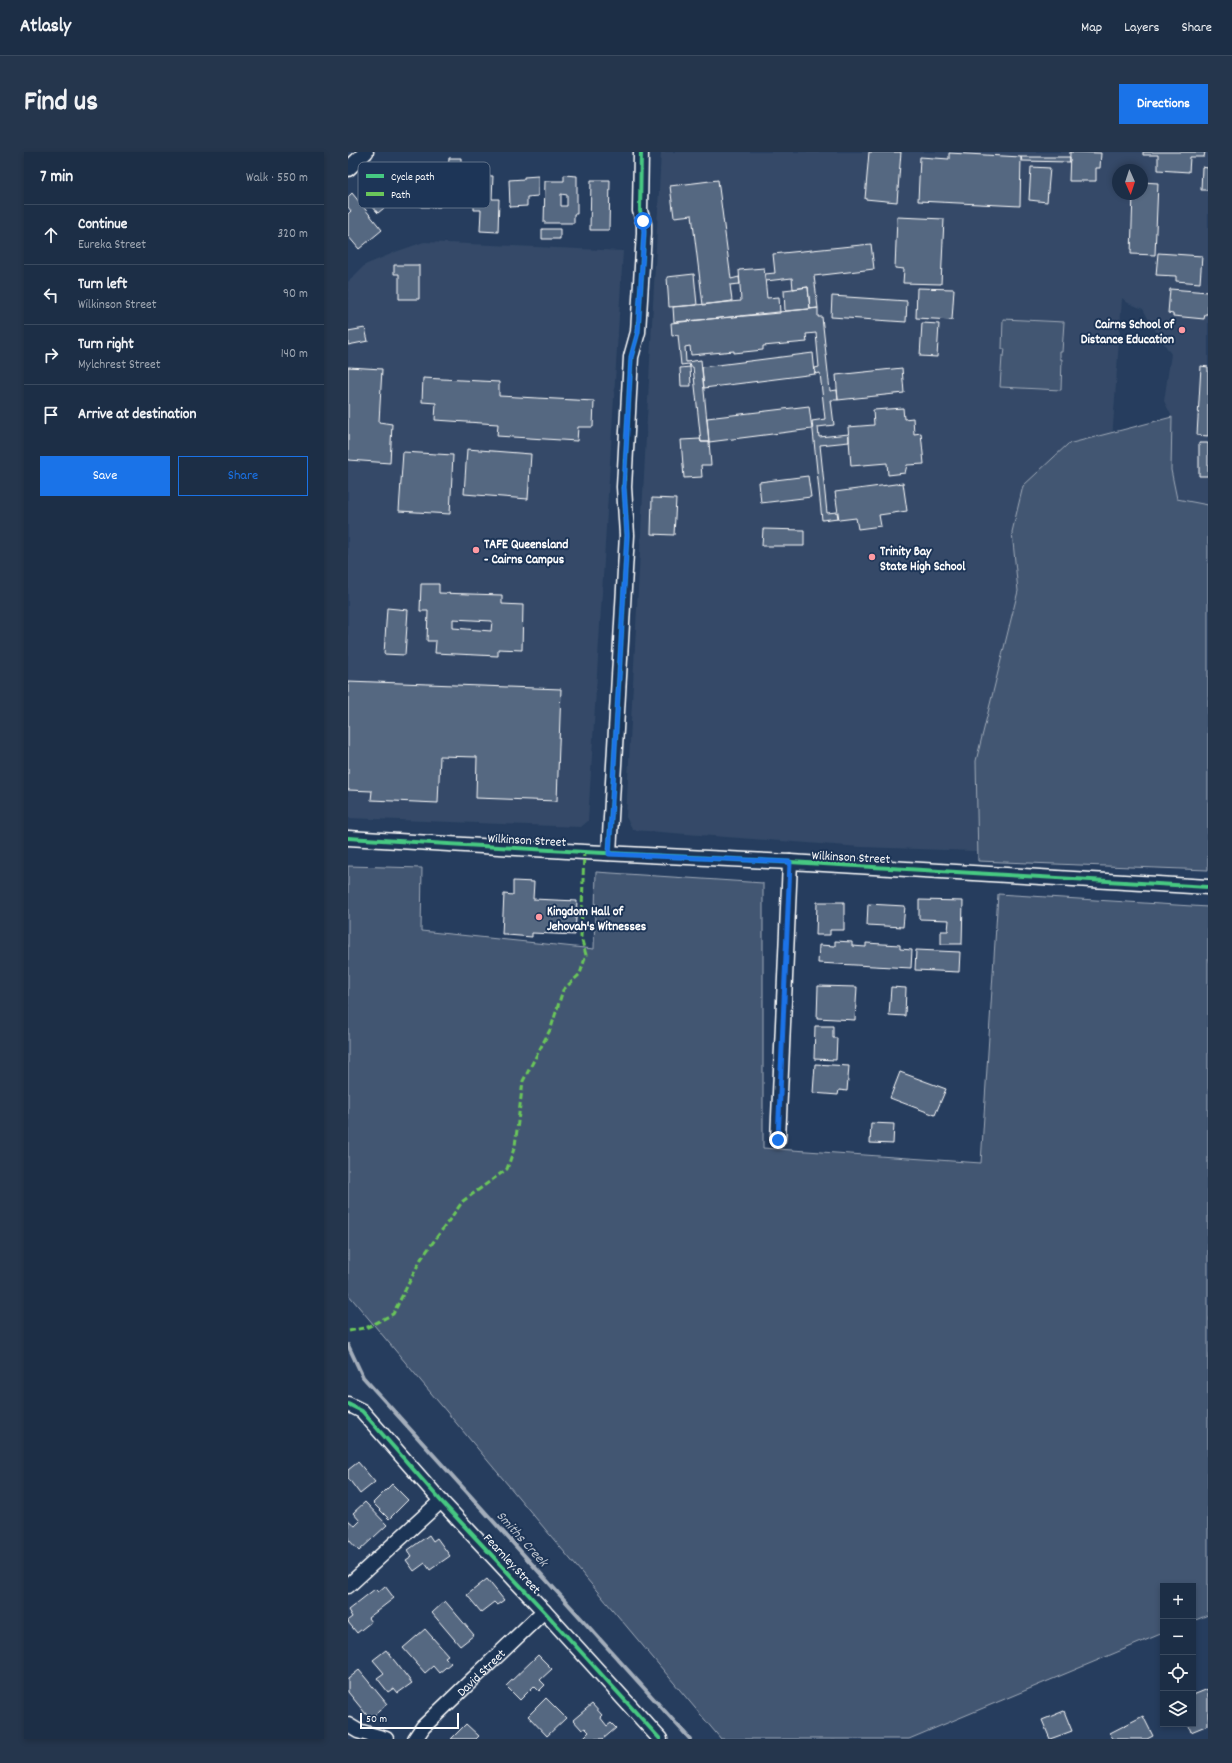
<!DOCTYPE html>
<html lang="en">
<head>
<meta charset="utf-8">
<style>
  :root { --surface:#1c2e46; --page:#25364d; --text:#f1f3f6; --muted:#a0a8b3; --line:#3a4a5f; --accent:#1a73e8 }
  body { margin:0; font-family:Dekko,sans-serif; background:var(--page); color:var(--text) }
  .controls { position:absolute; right:12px; bottom:12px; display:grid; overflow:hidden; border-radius:0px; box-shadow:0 2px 6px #0003 }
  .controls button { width:36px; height:36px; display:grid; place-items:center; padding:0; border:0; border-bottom:1px solid var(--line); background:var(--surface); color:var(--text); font:20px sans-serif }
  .compass { position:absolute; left:764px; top:12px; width:36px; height:36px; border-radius:50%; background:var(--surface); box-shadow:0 2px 6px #0003; rotate:177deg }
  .scale { position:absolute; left:12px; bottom:10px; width:99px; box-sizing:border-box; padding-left:4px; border:2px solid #fff; border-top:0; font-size:11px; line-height:14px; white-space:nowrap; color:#fff; -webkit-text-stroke:3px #1d3557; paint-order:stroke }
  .stop { position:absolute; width:12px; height:12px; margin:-9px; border:3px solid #1a73e8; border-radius:50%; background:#fff }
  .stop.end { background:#1a73e8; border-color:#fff; box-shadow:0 1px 4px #0008 }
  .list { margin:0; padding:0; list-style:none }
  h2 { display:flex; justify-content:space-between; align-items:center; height:52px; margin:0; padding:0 16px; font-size:17px }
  h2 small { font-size:13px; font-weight:400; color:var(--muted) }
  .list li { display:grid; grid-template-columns:26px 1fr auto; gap:12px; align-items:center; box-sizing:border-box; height:60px; padding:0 16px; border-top:1px solid var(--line) }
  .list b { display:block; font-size:15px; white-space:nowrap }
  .list p { margin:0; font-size:13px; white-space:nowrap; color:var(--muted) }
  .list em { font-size:13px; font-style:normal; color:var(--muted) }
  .actions { display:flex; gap:8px; padding:12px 16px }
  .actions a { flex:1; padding:9px 0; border:1px solid var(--accent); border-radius:0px; text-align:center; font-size:14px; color:var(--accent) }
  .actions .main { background:var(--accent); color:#fff }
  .icon { flex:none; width:22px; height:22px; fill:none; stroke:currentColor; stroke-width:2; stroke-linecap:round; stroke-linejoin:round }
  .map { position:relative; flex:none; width:860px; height:1587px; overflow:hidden; border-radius:0px }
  header { display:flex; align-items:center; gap:24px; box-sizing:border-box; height:56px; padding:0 20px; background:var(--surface); border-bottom:1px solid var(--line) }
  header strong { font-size:19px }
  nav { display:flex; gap:22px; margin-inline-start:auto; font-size:14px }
  .intro { display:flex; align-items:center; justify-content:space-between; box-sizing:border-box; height:96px; padding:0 24px }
  h1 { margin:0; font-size:28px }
  .button { padding:10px 18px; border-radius:0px; background:var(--accent); color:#fff; font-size:14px; font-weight:700 }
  main { display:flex; gap:24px; padding:0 24px }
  aside { flex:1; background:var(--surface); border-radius:0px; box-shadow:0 2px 6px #0003 }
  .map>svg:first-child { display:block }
  .built { fill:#344a68; fill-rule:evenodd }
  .green { fill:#425672; stroke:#a0aab8 }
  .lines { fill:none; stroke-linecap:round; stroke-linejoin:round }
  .stream { stroke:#a4aebb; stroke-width:4 }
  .building { fill:#556781; stroke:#fff; fill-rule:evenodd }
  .minor-casing { stroke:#fff; stroke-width:17 }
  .minor { stroke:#1d3557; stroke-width:14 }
  .quiet { stroke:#6ac65a; stroke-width:3; stroke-dasharray:6 3; stroke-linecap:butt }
  .cycleway-casing { stroke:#1d3557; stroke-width:6 }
  .cycleway { stroke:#46c982; stroke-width:4 }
  .route { stroke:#1a73e8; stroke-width:5 }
  .poi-dot { fill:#ff9aa2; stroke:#1d3557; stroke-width:1.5 }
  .labels { text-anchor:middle; stroke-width:4; stroke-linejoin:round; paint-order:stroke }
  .poi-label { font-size:13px; font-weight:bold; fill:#fff; stroke:#1d3557; text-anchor:start }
  .street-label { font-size:13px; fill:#fff; stroke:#1d3557 }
  .water-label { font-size:14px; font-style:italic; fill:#bbc2cc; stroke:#1d3557 }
  .key { fill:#1d3557; stroke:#617289; stroke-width:1 }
  .key-label { font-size:11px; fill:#fff }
</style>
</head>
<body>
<header>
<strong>Atlasly</strong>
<nav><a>Map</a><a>Layers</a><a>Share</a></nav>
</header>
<div class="intro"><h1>Find us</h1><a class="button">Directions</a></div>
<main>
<aside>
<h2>7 min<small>Walk · 550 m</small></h2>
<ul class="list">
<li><svg class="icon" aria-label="ahead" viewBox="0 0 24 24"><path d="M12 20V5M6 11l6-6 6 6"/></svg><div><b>Continue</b><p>Eureka Street</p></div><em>320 m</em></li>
<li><svg class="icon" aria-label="left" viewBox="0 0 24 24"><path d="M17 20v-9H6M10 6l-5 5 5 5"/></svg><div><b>Turn left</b><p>Wilkinson Street</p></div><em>90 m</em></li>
<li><svg class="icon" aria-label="right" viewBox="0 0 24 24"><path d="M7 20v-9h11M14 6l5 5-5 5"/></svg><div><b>Turn right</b><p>Mylchrest Street</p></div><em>140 m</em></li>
<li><svg class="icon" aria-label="arrive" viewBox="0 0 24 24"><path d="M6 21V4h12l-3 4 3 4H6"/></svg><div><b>Arrive at destination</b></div></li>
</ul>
<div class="actions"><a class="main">Save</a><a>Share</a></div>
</aside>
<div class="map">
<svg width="860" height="1587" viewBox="0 0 860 1587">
  <rect width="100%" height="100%" fill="#263d5e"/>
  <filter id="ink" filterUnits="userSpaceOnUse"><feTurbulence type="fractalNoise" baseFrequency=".025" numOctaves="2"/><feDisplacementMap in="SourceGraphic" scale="8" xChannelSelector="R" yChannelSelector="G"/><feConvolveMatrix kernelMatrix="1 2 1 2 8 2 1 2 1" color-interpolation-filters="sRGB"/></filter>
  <g filter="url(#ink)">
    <!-- built -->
    <path class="built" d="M313 0H860V353L829 347 823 318 824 265 816 249 823 202 803 172 795 157 780 151 774 146 735 703 513 695 285 678 278 665ZM770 18H794V42H770Z
      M76 90 275 99 240 669 233 675 0 666V130L17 113 50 99Z"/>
    <!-- green -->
    <path class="green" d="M655 167 716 170 714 200H712V207H714L713 238 652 235 654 204H656L657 197H654Z
      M824 265 823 318 829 347 860 353V718L630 709 628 609 670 439 664 380 675 334 720 292Z
      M0 714 74 716 73 779 246 797 248 720 415 731V996L633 1011 650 742 860 755V1463L845 1469V1434H815V1481L561 1587H373L0 1142Z"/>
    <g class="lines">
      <!-- stream -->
      <path class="stream" d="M0 1193 15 1225 342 1587"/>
    </g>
    <!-- building -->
    <path class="building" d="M521 0H553L549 50 517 47Z
      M722 0 753 1 752 16H748V29H721Z
      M795 0H857L856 5H842L841 20 810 18V3H795Z
      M601 1 673 5 672 54 570 49 572 5 601 7Z
      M673 5H722V10L674 9Z
      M101 6H113V44H101V38H92V55H73V15H94V20H100Z
      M683 15 702 16 699 50 681 48Z
      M854 15 860 16V38H853Z
      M126 23 145 24 144 47H151L150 80 132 79 133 58H126Z
      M216 23 229 24V62H226V71H196L197 29H216ZM213 42 219 43V54H213Z
      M39 24 54 41 30 61 15 44Z
      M190 24V44L179 45V54L162 55 161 28 176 27V25Z
      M243 28H262L261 78H242Z
      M370 28 383 127 391 125 392 132 382 133 384 149 355 153 344 63 326 65 322 34Z
      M794 30 810 31 807 103 783 102 785 42H794Z
      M4 41 34 78 11 97 0 84V62L3 59 0 55V45Z
      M549 65 596 67 593 132 555 131 556 117 547 116Z
      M194 77H212V87H194Z
      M523 92 526 117 466 124 470 156 462 157 460 135 445 137 444 126 418 129 417 122 427 121 425 102Z
      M810 101 854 104 852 131 828 129V124L808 123Z
      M46 113H71V147H51V122H46Z
      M416 116 419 146 431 145 432 161 326 170 325 155 393 149 391 118Z
      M346 122 349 153 321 155 319 125Z
      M460 135 462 157 437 159 436 138Z
      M569 136 606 137 604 168 568 166Z
      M822 137 860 140V162H857L856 167 825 164V162L820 161Z
      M484 144 559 149 558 170 483 165Z
      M470 156V165H474L482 239 489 238 490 248H483L486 273 470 275 471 285 501 282V290L472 293 479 361 489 360 490 366 474 368 464 269 477 267 472 221 467 222V216L471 215 468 181 458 182 459 190 415 194V198L386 201V199L343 203 342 194 337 195 338 210 353 208 361 290H353L345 215H342L341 212 333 213 330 183 324 184 323 171Z
      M574 171 591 172 589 205 572 204Z
      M17 176 20 189 0 193V179Z
      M465 201 467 222 356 236 354 215Z
      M853 214 860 215V284L849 283Z
      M0 215 34 217 31 270 44 272 42 311 0 308Z
      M342 215 343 234H333L332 216Z
      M554 216 556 241 490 248 488 223Z
      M75 226 151 230V244L246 249 245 275H230L229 289 149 284 150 272 87 268 88 251 74 250Z
      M461 254 464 277 361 290 359 266Z
      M555 256 556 267 565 266 566 282 573 281 576 312 559 313 557 321 540 323 539 311 503 314 500 275 526 273 525 258Z
      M352 287 353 290H361L363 313H353L354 325 336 326 333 288Z
      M851 291H860V324H851Z
      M119 297 183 302 180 347 116 342Z
      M55 300 105 303 102 362 51 359Z
      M460 324 463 345 413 351 411 330Z
      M555 331 559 359 531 363 533 374 510 377 508 366 491 368 487 340Z
      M304 346 328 347 326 383 303 382Z
      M415 377 456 378V394H414Z
      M73 432H91V441L154 443V452L175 453 174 498 150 497V504L87 501 88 489H79L80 459H72ZM105 467 144 469 143 479 105 476Z
      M39 456 60 458 57 503 36 502Z
      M0 529 213 537 209 649 128 646 129 605 92 604 90 651 23 648 24 639 0 638Z
      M165 729 186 730 185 747 229 749 227 783 184 781V785L159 783V782H154L156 742 165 743Z
      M571 748 615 749 614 792H593V779H600L601 768 571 767Z
      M469 750H496V778H482V783H468Z
      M520 752 557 754 555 775 519 773Z
      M487 789 504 790V794L518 795V791L552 793V797L564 798 563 816 470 811 471 793 487 794Z
      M568 798 612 800 611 820 567 818Z
      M470 834 509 835 507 868 469 866Z
      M543 835 558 836 557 864 541 863Z
      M467 874H485V886H489L488 908 466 907Z
      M467 912 501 914 499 939 491 938 490 943 465 941Z
      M552 920 598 937 587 963 542 946Z
      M523 971 546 972 545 992 522 991Z
      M10 1310 27 1330 12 1342 0 1326V1318Z
      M44 1332 60 1348 41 1367 25 1351Z
      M17 1350 39 1373 11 1399 0 1387V1368L7 1374 12 1369 5 1361Z
      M81 1383 85 1389 89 1386 102 1404 82 1418 77 1411 66 1419 58 1408 64 1404 60 1398Z
      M139 1427 156 1448 149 1453 146 1450 133 1460 119 1443Z
      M37 1434 46 1446 20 1466 23 1470 9 1481 0 1470V1468L4 1465 0 1458 27 1437 30 1440Z
      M97 1449 126 1483 112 1494 84 1461Z
      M77 1477 100 1503 97 1505 103 1511 91 1521 85 1514 77 1521 55 1496Z
      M38 1498 64 1531 50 1541 46 1536 40 1540 29 1526 36 1521 25 1508Z
      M190 1503 204 1517 192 1528 197 1533 191 1539 186 1534 172 1548 158 1534Z
      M11 1518 39 1552 22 1567 0 1540V1527Z
      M860 1537V1573L843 1580 840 1572H845V1543Z
      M198 1546 218 1566 199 1584 180 1564Z
      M244 1552 254 1563 252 1565 259 1574 263 1571 268 1576 255 1587H237L236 1585 241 1580 237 1576 234 1578 225 1568Z
      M716 1559 724 1579 702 1587 694 1568Z
      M795 1564 805 1584 799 1587H765L762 1581Z
      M118 1572 131 1584 128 1587H103Z"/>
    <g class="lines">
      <defs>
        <g id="minor">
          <path d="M0 17 18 0"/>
          <path d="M0 686 236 700 442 710 860 735"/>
          <path d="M261 701 279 383 276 335 283 205 290 180 296 81V72L292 59 293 0"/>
          <path d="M430 988 442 710"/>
          <path d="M0 1252 14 1259 93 1349 196 1459 312 1587"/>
          <path d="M0 1434 93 1349"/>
          <path d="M0 1573 10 1579 38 1587"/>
          <path id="s1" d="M67 1587 75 1575 196 1459"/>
        </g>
      </defs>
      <!-- minor casing -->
      <use href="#minor" class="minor-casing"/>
      <!-- minor -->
      <use href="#minor" class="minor"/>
      <!-- quiet -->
      <path class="quiet" d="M1 1179 20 1175 45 1162 73 1107 115 1049 159 1017 167 994 175 929 203 876 215 838 232 822 238 803 233 785 236 700"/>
      <defs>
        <path id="cycleway" d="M0 686 236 700 442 710 860 735
          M261 701 279 383 276 335 283 205 290 180 296 81V72L292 59 293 0
          M0 1252 14 1259 93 1349 196 1459 312 1587"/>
      </defs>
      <!-- cycleway casing -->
      <use href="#cycleway" class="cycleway-casing"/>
      <!-- cycleway -->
      <use href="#cycleway" class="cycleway"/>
    </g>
  </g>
  <g class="lines" filter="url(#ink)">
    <!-- route -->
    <path class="route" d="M295 69 296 80 290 180 283 205 276 335 279 383 261 702 442 710 430 988"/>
  </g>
  <!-- markers -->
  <g class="poi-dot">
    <circle cx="834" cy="178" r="4"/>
    <circle cx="128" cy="398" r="4"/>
    <circle cx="524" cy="405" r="4"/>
    <circle cx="191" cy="765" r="4"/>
  </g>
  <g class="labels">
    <!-- poi labels -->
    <g class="poi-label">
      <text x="826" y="176" text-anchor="end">Cairns School of<tspan x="826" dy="15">Distance Education</tspan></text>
      <text x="136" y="396">TAFE Queensland<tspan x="136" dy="15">- Cairns Campus</tspan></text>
      <text x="532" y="403">Trinity Bay<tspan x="532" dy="15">State High School</tspan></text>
      <text x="199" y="763">Kingdom Hall of<tspan x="199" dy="15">Jehovah's Witnesses</tspan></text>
    </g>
    <!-- street labels -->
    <g class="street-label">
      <text transform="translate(179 687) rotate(3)" y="5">Wilkinson Street</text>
      <text transform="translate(503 704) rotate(3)" y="5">Wilkinson Street</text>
      <text transform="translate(165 1411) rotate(47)" y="5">Fearnley Street</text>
      <text dy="5" stroke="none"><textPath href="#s1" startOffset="94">David Street</textPath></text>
    </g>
    <!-- water labels -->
    <g class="water-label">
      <text transform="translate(175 1386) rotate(48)" y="5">Smiths Creek</text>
    </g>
  </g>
  <!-- legend -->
  <rect x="10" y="10" width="132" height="46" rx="6" class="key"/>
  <rect x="18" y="22" width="18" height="4" fill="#46c982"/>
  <rect x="18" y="40" width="18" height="4" fill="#6ac65a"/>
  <g class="key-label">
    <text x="43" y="28">Cycle path</text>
    <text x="43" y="46">Path</text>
  </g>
</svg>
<div class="controls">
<button>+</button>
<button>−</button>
<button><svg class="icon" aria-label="locate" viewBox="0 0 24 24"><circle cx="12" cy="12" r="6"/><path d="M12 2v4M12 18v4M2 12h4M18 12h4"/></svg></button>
<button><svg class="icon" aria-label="layers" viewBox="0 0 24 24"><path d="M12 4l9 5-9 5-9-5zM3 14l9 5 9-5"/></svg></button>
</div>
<svg class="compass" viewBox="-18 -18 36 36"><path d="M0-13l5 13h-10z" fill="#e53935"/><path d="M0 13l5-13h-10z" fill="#a0a8b3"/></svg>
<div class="scale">50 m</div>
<div class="stop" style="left:295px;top:69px"></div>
<div class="stop end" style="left:430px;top:988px"></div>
</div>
</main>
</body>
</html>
